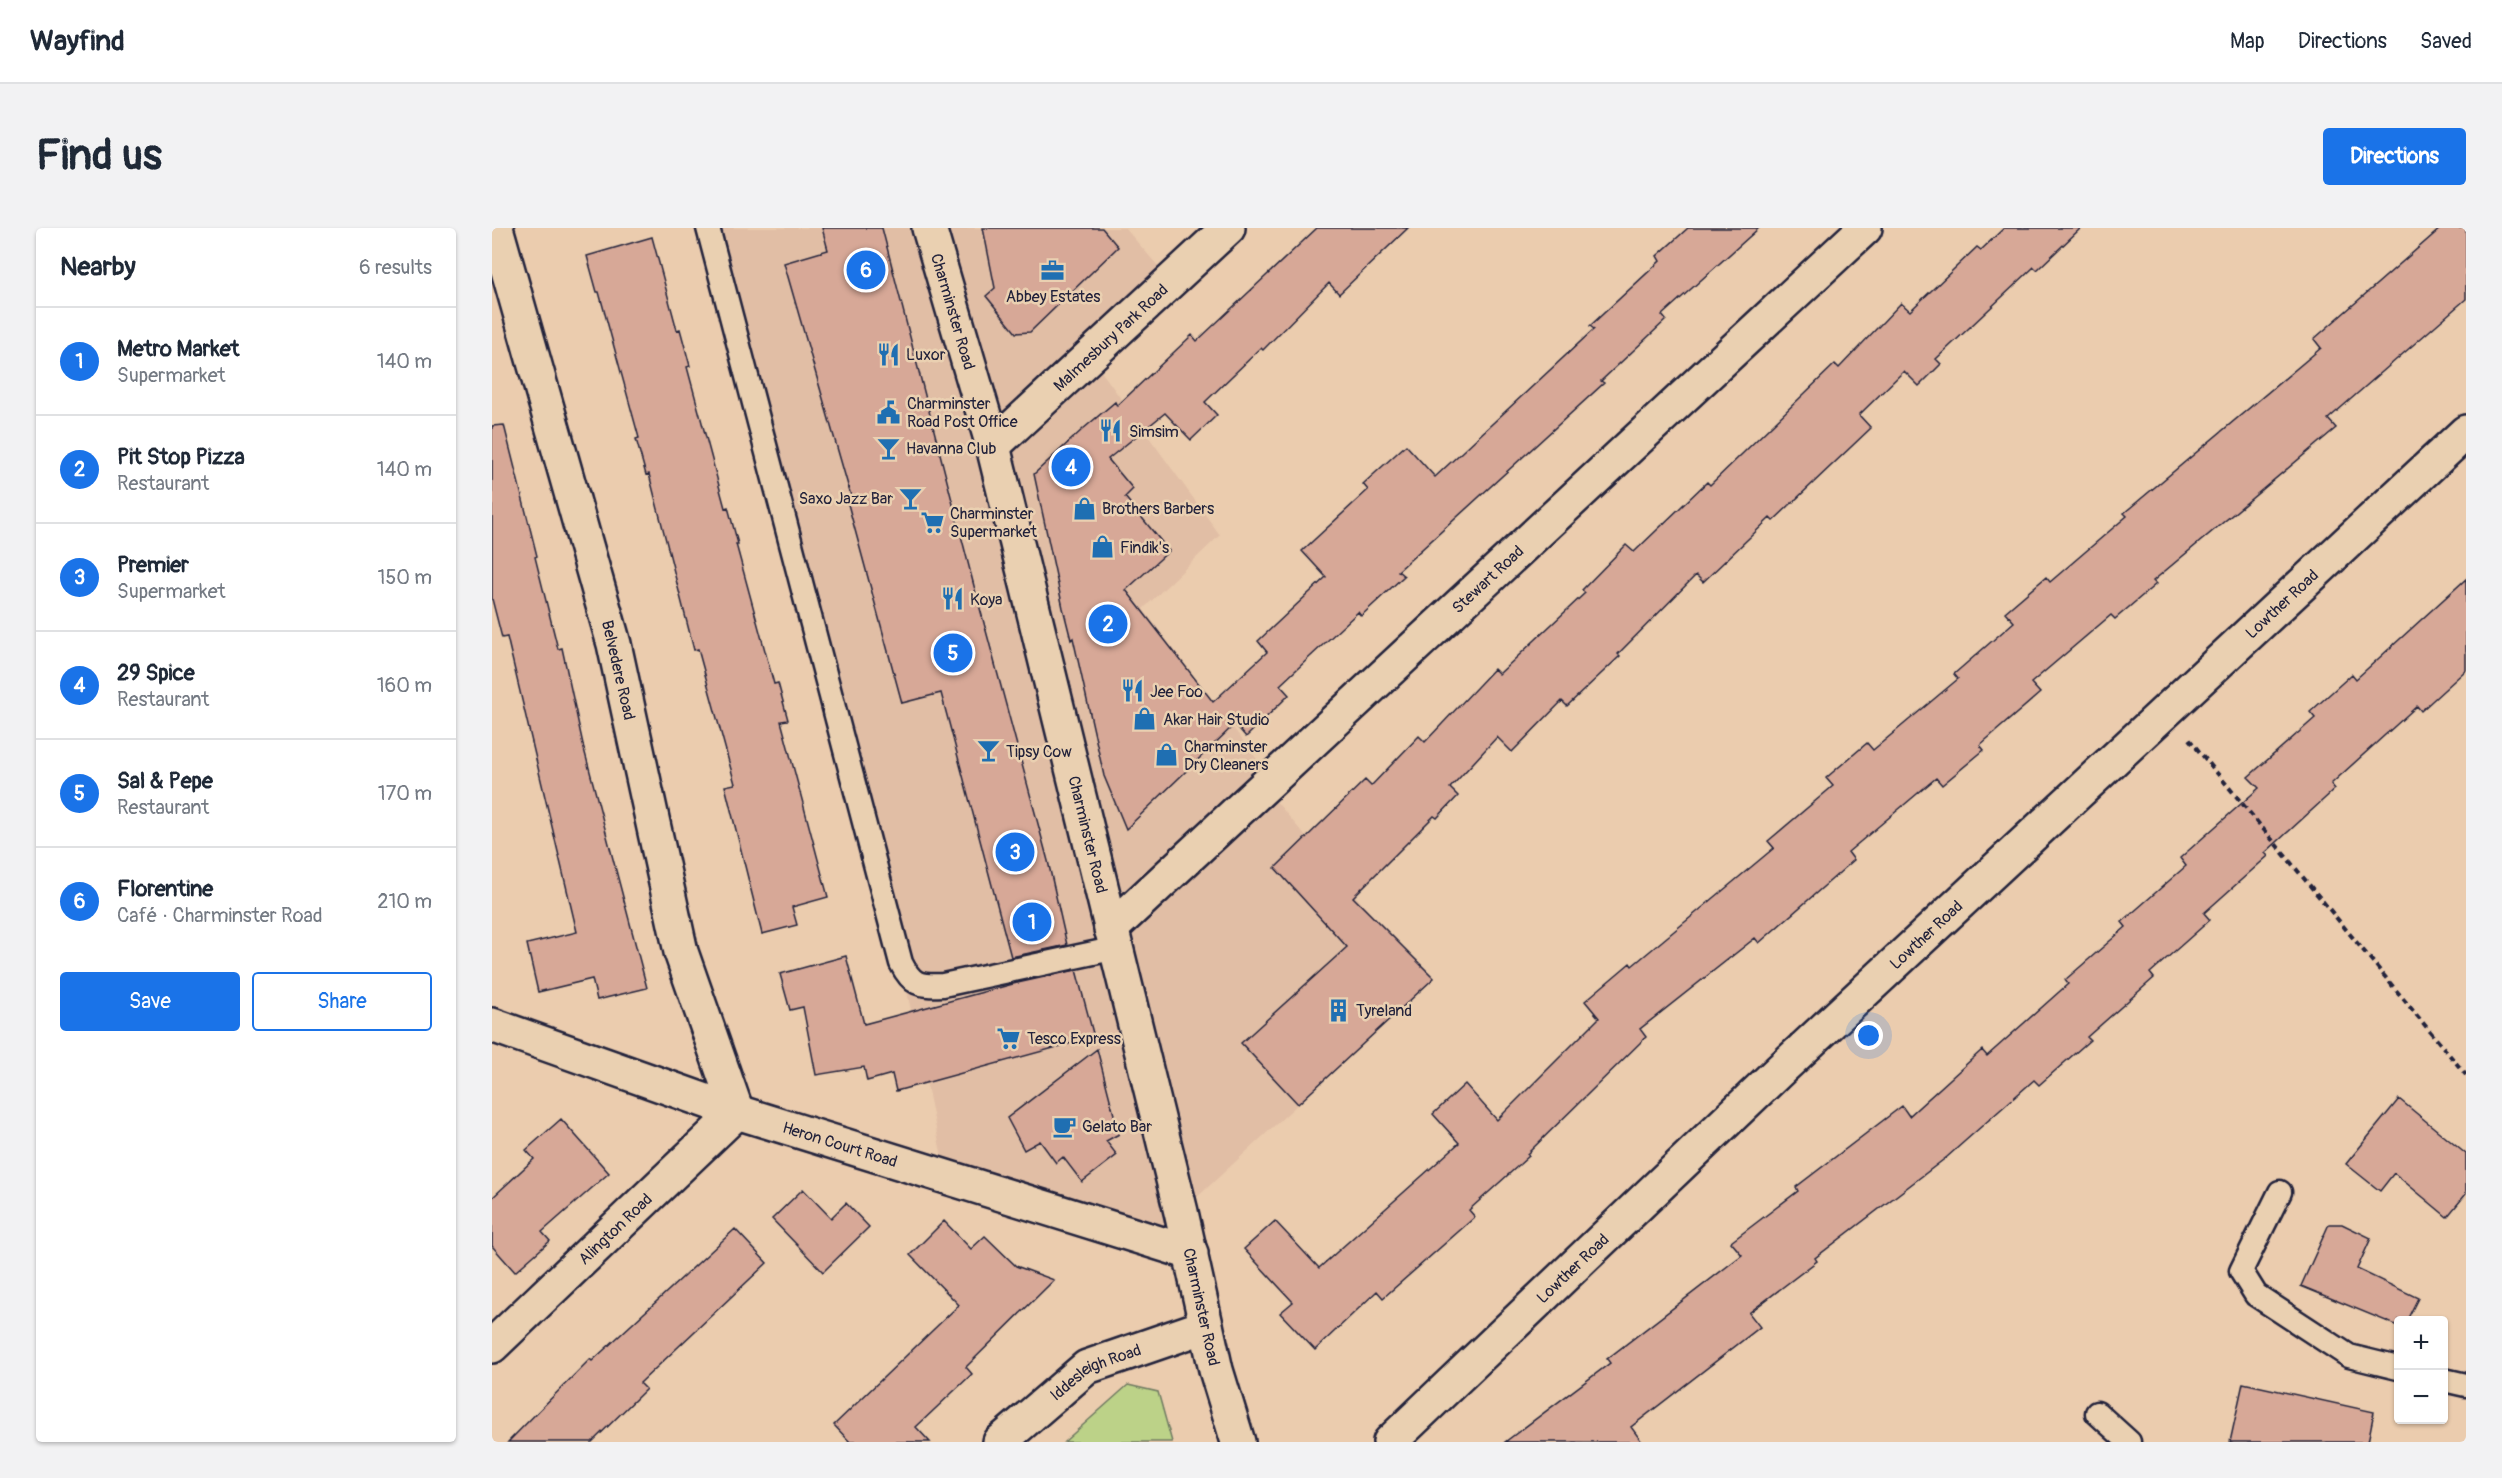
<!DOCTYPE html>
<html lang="en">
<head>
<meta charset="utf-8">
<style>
  :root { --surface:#fff; --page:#f2f2f3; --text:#1f2937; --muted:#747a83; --line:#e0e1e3; --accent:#1a73e8 }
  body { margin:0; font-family:Pangolin,sans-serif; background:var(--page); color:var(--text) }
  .controls { position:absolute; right:18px; bottom:18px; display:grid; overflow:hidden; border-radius:6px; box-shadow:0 2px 4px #0004 }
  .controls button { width:54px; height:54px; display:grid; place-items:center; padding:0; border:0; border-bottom:2px solid var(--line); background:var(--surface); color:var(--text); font:30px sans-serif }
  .you { position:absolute; left:1377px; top:808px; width:21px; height:21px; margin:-15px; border:4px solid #fff; border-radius:50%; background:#1a73e8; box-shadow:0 0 0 9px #1a73e833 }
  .badge { display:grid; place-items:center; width:39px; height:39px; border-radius:50%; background:var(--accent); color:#fff; font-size:20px; font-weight:700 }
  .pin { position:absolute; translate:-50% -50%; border:3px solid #fff; box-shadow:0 2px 6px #0006 }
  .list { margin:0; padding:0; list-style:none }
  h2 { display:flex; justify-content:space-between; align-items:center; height:78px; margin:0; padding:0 24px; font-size:26px }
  h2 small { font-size:20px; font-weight:400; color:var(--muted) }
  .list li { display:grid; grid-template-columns:39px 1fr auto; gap:18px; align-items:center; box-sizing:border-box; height:108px; padding:0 24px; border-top:2px solid var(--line) }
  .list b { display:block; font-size:22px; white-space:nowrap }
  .list p { margin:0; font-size:20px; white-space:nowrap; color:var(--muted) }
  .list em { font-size:20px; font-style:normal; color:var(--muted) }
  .actions { display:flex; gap:12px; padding:18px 24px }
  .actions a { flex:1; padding:14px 0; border:2px solid var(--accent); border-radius:6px; text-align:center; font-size:21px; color:var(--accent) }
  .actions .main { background:var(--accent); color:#fff }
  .map { position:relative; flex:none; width:1974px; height:1214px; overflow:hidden; border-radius:6px }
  header { display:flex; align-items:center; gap:36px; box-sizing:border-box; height:84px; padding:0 30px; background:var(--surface); border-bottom:2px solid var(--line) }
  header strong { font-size:28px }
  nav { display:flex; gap:33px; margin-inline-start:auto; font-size:21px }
  .intro { display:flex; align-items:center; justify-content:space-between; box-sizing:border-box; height:144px; padding:0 36px }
  h1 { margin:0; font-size:42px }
  .button { padding:15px 27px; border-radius:6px; background:var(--accent); color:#fff; font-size:21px; font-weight:700 }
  main { display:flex; gap:36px; padding:0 36px }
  aside { flex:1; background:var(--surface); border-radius:6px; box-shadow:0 2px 4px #0004 }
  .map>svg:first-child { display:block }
  .built { fill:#e1bea5 }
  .green { fill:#bcd288; stroke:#6f7a62; stroke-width:1.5 }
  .building { fill:#d7a897; stroke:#22223b; stroke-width:1.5 }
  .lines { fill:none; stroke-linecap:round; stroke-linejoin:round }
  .service-casing { stroke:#22223b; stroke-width:27 }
  .minor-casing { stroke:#22223b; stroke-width:38 }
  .secondary-casing { stroke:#22223b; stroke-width:38 }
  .path { stroke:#22223b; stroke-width:4; stroke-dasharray:6 4.5; stroke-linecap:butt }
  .service { stroke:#ead0b1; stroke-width:22 }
  .minor { stroke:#ead0b1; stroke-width:33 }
  .secondary { stroke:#ead0b1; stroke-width:33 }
  .labels { text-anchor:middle; stroke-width:5; stroke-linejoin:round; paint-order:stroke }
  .poi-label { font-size:16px; fill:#22223b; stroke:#ead0b1; text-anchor:start }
  .street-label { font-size:16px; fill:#22223b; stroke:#ead0b1 }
</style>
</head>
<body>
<header>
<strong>Wayfind</strong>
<nav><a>Map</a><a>Directions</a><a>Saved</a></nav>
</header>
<div class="intro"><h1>Find us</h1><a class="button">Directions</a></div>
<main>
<aside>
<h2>Nearby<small>6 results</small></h2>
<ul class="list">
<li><span class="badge">1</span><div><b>Metro Market</b><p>Supermarket</p></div><em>140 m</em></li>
<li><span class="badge">2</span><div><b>Pit Stop Pizza</b><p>Restaurant</p></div><em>140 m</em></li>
<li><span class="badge">3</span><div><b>Premier</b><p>Supermarket</p></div><em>150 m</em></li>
<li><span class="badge">4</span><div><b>29 Spice</b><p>Restaurant</p></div><em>160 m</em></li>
<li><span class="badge">5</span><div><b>Sal &amp; Pepe</b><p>Restaurant</p></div><em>170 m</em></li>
<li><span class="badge">6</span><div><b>Florentine</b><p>Café · Charminster Road</p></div><em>210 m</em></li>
</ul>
<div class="actions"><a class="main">Save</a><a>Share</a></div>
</aside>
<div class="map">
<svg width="1974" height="1214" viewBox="0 0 1974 1214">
  <rect width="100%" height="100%" fill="#ebccae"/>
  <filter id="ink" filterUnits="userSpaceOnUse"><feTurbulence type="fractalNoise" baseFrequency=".0167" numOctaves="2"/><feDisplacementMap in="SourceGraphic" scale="12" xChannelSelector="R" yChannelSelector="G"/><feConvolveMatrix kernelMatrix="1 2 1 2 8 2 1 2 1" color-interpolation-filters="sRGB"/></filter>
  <g filter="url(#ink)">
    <!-- built -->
    <path class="built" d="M216 0H633L679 53 598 128 728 307 651 381 780 551 772 559 884 692 806 876 689 984 699 1025 454 948 409 735Z"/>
    <!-- green -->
    <path class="green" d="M636 1157 666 1164 680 1214H572Z"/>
    <!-- building -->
    <path class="building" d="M330 0H390L482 358 556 633 575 717 519 729 449 465 410 475 356 276 361 275 292 35 336 22Z
      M491 0H610L626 19 538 104 524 105 494 68 503 60Z
      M825 0H916L847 66 837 55 771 122 769 120 713 174 725 187 699 212 673 185 616 231 641 261 633 269 677 323 634 362 721 474 775 424 766 413 834 349 810 323 876 262 871 256 914 217 943 249 1102 101 1098 98 1168 33 1165 28 1196 0H1267L1170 87 1174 92 1109 153 1112 155 906 343 912 348 869 388 866 384 788 457 797 467 754 509 743 496 634 601 612 548 581 410 579 412 571 380 542 246 591 201 623 174 625 178 700 107 705 113Z
      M1512 0H1589L1545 42 1542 39 1444 131 1449 136 1427 158 1412 143 1367 187 1379 200 1281 293 1278 290 1211 354 1204 347 1126 426 1128 428 1075 478 1070 473 1020 524 1005 509 958 560 966 568 945 590 942 588 861 669 942 750 806 876 749 815 855 719 783 640 873 552 879 558 927 508 933 514 1002 441 1007 446 1093 365 1090 362 1134 317 1142 324 1215 254 1218 257 1343 136 1347 140 1409 75 1418 83 1485 19 1489 22Z
      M1949 0H1974V71L1836 191 1844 200 1661 353 1664 356 1623 391 1619 387 1539 455 1548 465 1488 517 1492 522 1450 557 1444 550 1356 624 1362 632 1267 715 1263 710 1148 801 1154 809 1035 926 1037 928 977 982 983 989 891 1070 885 1063 823 1122 788 1085 801 1074 752 1021 783 993 827 1040 967 915 941 886 973 856 1005 892 1107 790 1093 773 1138 735 1140 738 1282 620 1276 613 1341 558 1334 550 1375 515 1381 522 1466 451 1462 446 1522 394 1513 384 1554 349 1558 354 1635 288 1632 285 1829 120 1822 111Z
      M160 9 185 102 188 101 198 138 195 139 233 280 236 279 246 316H244L282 456 286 455 296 492 289 493 336 669 300 679 305 697 270 706 233 558 243 556 206 421 202 422 157 246 154 247 144 211 147 210 107 64H105L95 28Z
      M12 197 45 328 43 329 66 421 70 420 92 521 155 760 105 772 100 751 46 764 35 716 85 704 15 409 10 410 0 371V198Z
      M1974 351V442L1929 483 1925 478 1839 556 1843 561 1773 625 1776 628 1712 685 1718 692 1658 745 1662 750 1595 809 1598 812 1547 857 1542 852 1455 929 1323 1030 1325 1033 1257 1085 1268 1099 1139 1199 1150 1214H1013L1118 1135 1115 1131 1250 1027 1239 1014 1306 963 1304 959 1410 878 1417 888 1490 822 1495 828 1576 756 1573 752 1634 699 1630 694 1694 638 1688 630 1767 560 1756 549 1823 490 1818 484 1860 446 1864 451Z
      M354 728 372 796 521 756 584 742 602 809 404 863 400 846 375 853 372 839 324 847 311 779 298 782 288 746Z
      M605 821 627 906 614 913 625 927 590 954 571 929 564 935 548 913 532 922 515 890Z
      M1907 871 1974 926V966L1955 989 1902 945 1888 963 1854 936Z
      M69 891 117 945 50 1004 58 1013 23 1044 0 1018V970L42 931 34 922Z
      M311 961 339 990 354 975 377 999 331 1044 280 991Z
      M452 993 479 1021 493 1008 524 1038 562 1052 474 1139 480 1146 424 1199 438 1214H358L342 1197 467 1077 418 1027Z
      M1837 996H1850L1879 1010 1865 1041 1926 1070 1915 1092H1906V1098L1809 1058Z
      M243 1001 275 1035 148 1155 154 1161 100 1214H16L98 1131 100 1133Z
      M1751 1155 1882 1184 1876 1214H1738Z"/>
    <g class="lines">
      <defs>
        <path id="service" d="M216 0 409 735C420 757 427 758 451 757L625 720
          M1788 964 1749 1043 1764 1067 1857 1128 1906 1140
          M1952 1152 1974 1157
          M1605 1185 1637 1214"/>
        <g id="minor">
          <path id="s1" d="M501 218 736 0"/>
          <path id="s2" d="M619 701 1373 0"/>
          <path id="s3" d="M0 797 245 884 699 1025"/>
          <path id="s4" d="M0 1118 245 884 189 724 122 416 4 0"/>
          <path id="s5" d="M508 1214 595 1139 714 1098"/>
          <path id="s6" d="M898 1214 1287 843 1974 204"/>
        </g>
        <g id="secondary">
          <path id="s7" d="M437 0 501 218 689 984 724 1142 746 1214"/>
        </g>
      </defs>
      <!-- service casing -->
      <use href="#service" class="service-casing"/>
      <!-- minor casing -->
      <use href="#minor" class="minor-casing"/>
      <!-- secondary casing -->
      <use href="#secondary" class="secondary-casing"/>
      <!-- path -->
      <path class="path" d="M1697 511 1974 847"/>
      <!-- service -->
      <use href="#service" class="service"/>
      <!-- minor -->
      <use href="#minor" class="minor"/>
      <!-- secondary -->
      <use href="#secondary" class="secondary"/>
    </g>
  </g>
  <!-- icons -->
  <defs>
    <symbol id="office-bare" viewBox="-9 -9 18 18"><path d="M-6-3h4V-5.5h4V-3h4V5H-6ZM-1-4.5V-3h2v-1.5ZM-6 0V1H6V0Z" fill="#1f6fb2" stroke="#ead0b1" stroke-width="2.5" paint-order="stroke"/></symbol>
    <symbol id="restaurant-bare" viewBox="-9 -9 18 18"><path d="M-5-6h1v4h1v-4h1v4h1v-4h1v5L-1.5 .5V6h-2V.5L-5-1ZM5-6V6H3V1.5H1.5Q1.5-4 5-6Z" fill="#1f6fb2" stroke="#ead0b1" stroke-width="2.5" paint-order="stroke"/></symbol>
    <symbol id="civic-bare" viewBox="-9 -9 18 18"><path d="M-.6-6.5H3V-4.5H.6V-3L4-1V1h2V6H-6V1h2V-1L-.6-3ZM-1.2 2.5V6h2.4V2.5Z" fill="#1f6fb2" stroke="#ead0b1" stroke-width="2.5" paint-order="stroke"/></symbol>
    <symbol id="bar-bare" viewBox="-9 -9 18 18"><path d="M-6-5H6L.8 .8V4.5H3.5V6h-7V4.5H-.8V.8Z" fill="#1f6fb2" stroke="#ead0b1" stroke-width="2.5" paint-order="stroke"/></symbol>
    <symbol id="shop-bare" viewBox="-9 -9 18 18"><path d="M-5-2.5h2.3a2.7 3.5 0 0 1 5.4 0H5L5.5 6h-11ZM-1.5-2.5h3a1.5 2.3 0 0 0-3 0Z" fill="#1f6fb2" stroke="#ead0b1" stroke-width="2.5" paint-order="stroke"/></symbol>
    <symbol id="supermarket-bare" viewBox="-9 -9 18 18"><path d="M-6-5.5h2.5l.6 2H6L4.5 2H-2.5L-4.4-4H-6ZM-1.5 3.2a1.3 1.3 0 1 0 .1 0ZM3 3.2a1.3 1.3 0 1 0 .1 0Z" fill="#1f6fb2" stroke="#ead0b1" stroke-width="2.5" paint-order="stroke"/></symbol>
    <symbol id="building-bare" viewBox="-9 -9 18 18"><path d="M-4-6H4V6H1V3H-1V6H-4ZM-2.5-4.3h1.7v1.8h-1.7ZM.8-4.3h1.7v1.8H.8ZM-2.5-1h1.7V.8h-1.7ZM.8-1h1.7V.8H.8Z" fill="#1f6fb2" stroke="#ead0b1" stroke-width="2.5" paint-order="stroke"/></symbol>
    <symbol id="cafe-bare" viewBox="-9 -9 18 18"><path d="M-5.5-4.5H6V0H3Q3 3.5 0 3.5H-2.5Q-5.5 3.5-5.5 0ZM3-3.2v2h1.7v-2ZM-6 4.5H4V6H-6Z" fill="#1f6fb2" stroke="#ead0b1" stroke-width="2.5" paint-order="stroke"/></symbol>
  </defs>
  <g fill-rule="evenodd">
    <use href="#office-bare" x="544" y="26" width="33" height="33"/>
    <use href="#restaurant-bare" x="380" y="110" width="33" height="33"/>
    <use href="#civic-bare" x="380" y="168" width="33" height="33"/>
    <use href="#restaurant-bare" x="602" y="186" width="33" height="33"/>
    <use href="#bar-bare" x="380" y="204" width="33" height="33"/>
    <use href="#bar-bare" x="402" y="254" width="33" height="33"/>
    <use href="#shop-bare" x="576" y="264" width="33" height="33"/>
    <use href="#supermarket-bare" x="424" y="278" width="33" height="33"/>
    <use href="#shop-bare" x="594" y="302" width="33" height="33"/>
    <use href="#restaurant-bare" x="444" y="354" width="33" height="33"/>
    <use href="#restaurant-bare" x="624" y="446" width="33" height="33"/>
    <use href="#shop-bare" x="636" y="474" width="33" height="33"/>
    <use href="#bar-bare" x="480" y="506" width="33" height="33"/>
    <use href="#shop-bare" x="658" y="510" width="33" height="33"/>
    <use href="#building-bare" x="830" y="766" width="33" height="33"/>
    <use href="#supermarket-bare" x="500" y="794" width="33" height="33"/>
    <use href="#cafe-bare" x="556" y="882" width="33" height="33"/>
  </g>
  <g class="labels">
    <!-- poi labels -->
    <g class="poi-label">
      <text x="561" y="74" text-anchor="middle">Abbey Estates</text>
      <text x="414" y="132">Luxor</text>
      <text x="415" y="181">Charminster<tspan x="415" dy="18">Road Post Office</tspan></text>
      <text x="637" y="209">Simsim</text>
      <text x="414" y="226">Havanna Club</text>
      <text x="401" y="276" text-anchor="end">Saxo Jazz Bar</text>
      <text x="610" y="286">Brothers Barbers</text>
      <text x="458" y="291">Charminster<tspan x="458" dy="18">Supermarket</tspan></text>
      <text x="628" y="325">Findik's</text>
      <text x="478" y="377">Koya</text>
      <text x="658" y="469">Jee Foo</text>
      <text x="671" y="497">Akar Hair Studio</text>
      <text x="692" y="524">Charminster<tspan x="692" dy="18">Dry Cleaners</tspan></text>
      <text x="514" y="529">Tipsy Cow</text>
      <text x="864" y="788">Tyreland</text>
      <text x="535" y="816">Tesco Express</text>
      <text x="590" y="904">Gelato Bar</text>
    </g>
    <!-- street labels -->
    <g class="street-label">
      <text dy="6" stroke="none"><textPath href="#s7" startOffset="87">Charminster Road</textPath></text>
      <text dy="6" stroke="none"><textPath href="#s1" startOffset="160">Malmesbury Park Road</textPath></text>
      <text dy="6" stroke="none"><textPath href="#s2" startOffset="514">Stewart Road</textPath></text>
      <text dy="6" stroke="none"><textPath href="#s6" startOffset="1224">Lowther Road</textPath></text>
      <text transform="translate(127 442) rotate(77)" y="6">Belvedere Road</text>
      <text dy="6" stroke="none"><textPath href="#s7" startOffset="627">Charminster Road</textPath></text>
      <text dy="6" stroke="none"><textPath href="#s6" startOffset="738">Lowther Road</textPath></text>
      <text dy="6" stroke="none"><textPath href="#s3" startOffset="368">Heron Court Road</textPath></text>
      <text dy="6" stroke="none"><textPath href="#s4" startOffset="170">Alington Road</textPath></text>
      <text dy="6" stroke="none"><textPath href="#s6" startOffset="252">Lowther Road</textPath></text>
      <text dy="6" stroke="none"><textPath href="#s7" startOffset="1113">Charminster Road</textPath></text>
      <text dy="6" stroke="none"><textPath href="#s5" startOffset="120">Iddesleigh Road</textPath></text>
    </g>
  </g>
</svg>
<div class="controls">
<button>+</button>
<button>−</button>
</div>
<div class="you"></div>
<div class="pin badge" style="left:540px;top:694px">1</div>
<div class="pin badge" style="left:616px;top:396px">2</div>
<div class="pin badge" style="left:523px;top:624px">3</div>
<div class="pin badge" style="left:579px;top:239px">4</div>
<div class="pin badge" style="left:461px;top:425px">5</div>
<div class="pin badge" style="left:374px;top:42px">6</div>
</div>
</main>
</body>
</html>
